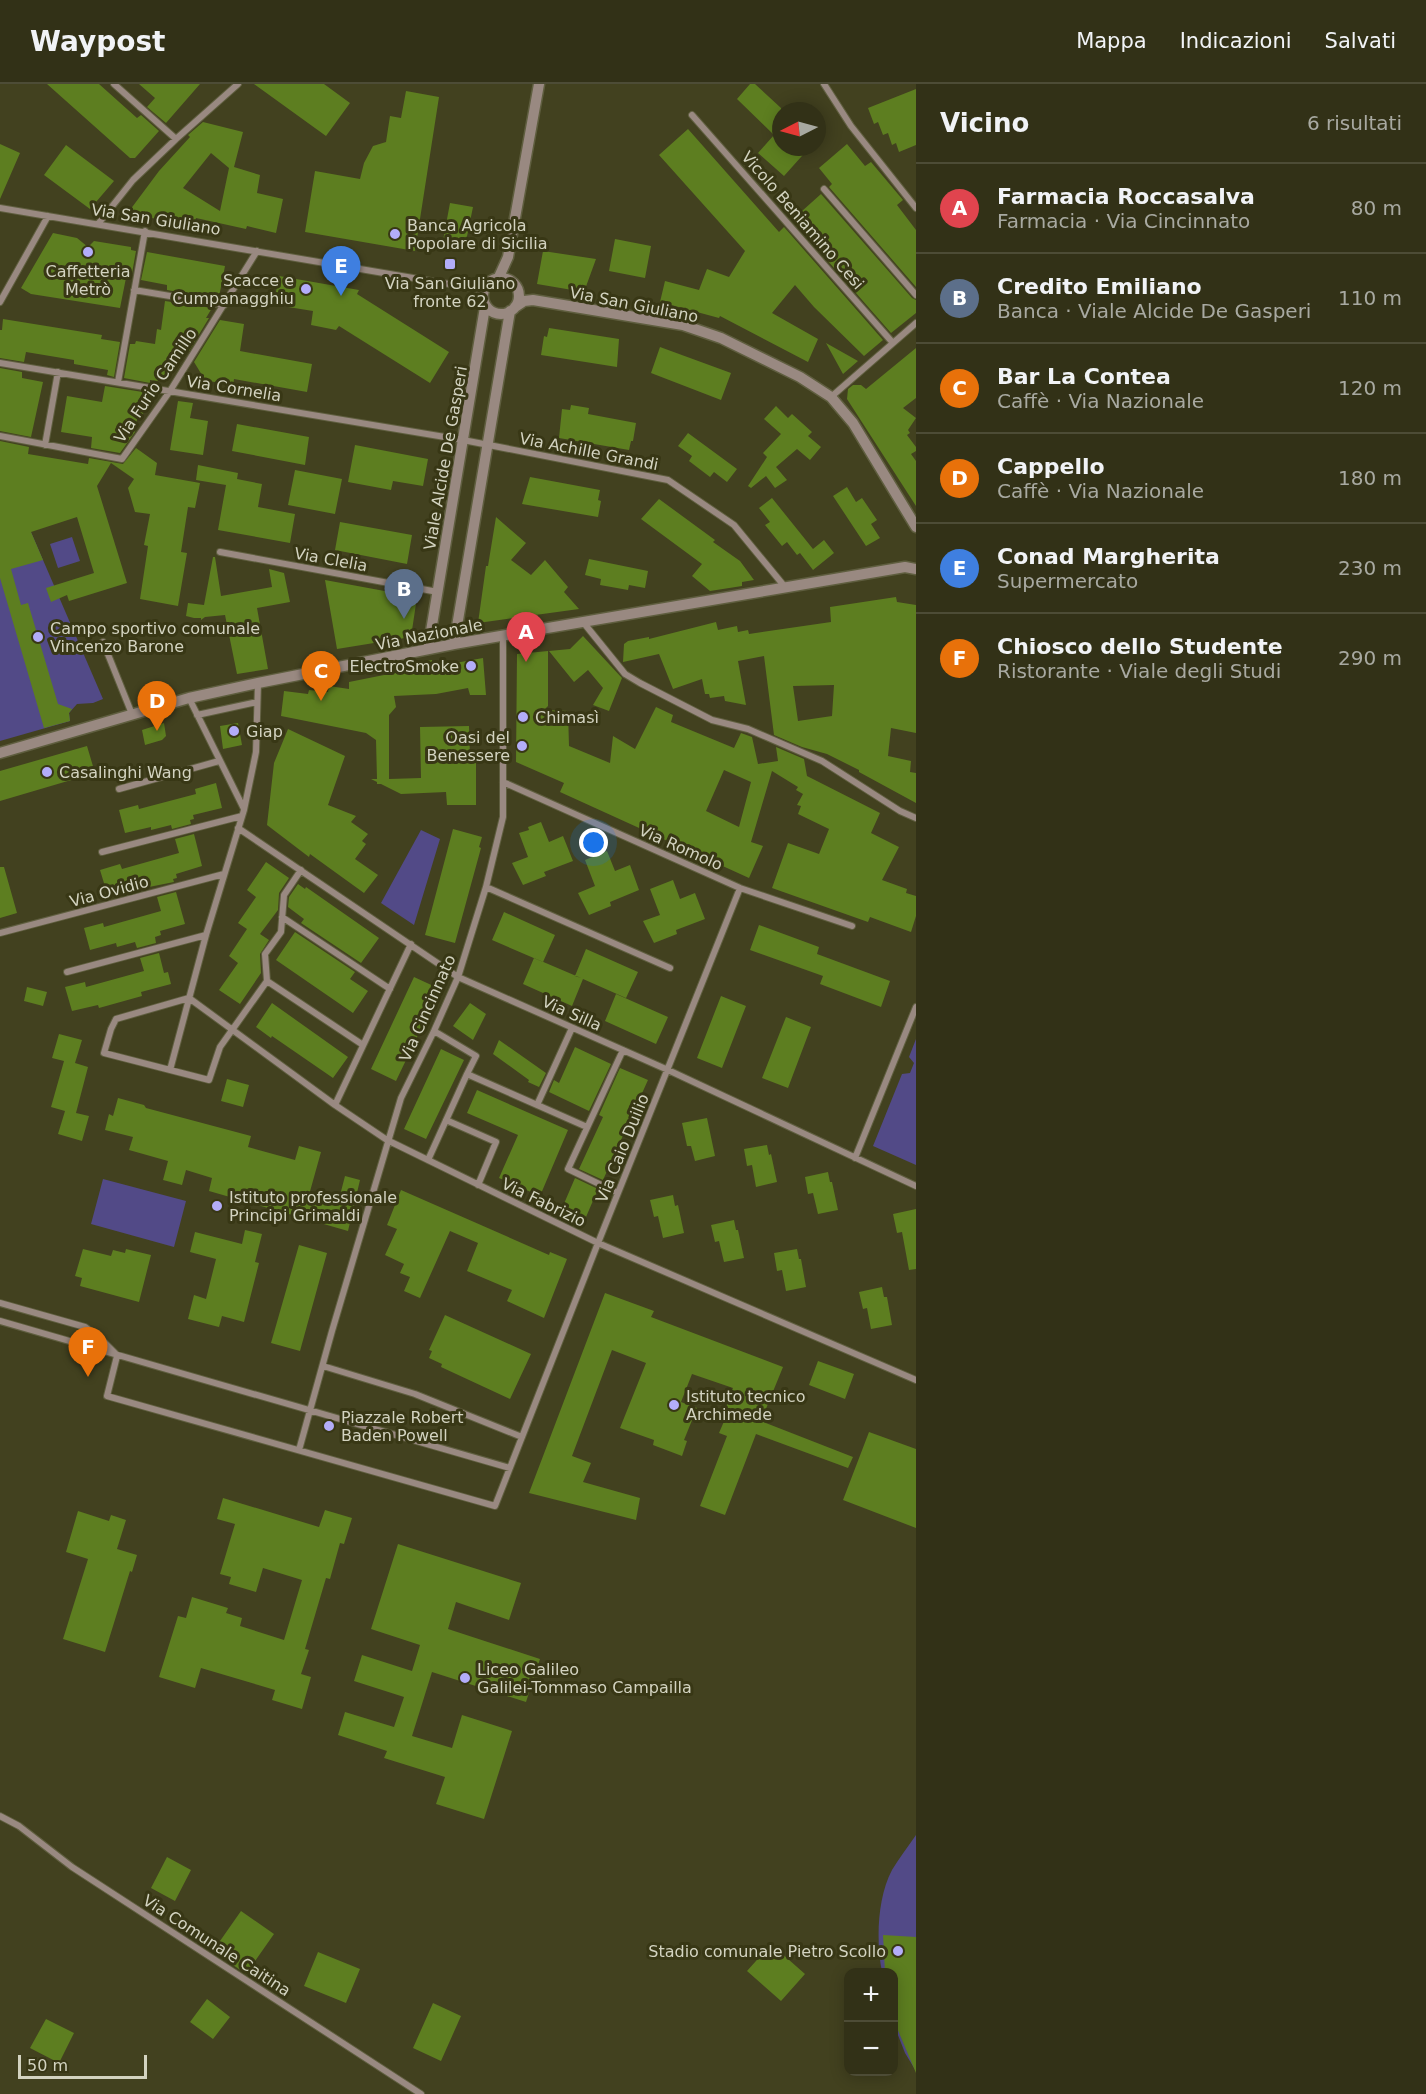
<!DOCTYPE html>
<html lang="it">
<head>
<meta charset="utf-8">
<style>
  :root { --surface:#323117; --page:#3a3920; --text:#f1f3f6; --muted:#a8a9a1; --line:#4d4c36; --accent:#b3adf9 }
  body { margin:0; font-family:"DejaVu Sans",sans-serif; background:var(--page); color:var(--text) }
  .controls { position:absolute; right:18px; bottom:18px; display:grid; overflow:hidden; border-radius:12px; box-shadow:0 3px 15px #0003 }
  .controls button { width:54px; height:54px; display:grid; place-items:center; padding:0; border:0; border-bottom:2px solid var(--line); background:var(--surface); color:var(--text); font:30px sans-serif }
  .compass { position:absolute; left:772px; top:18px; width:54px; height:54px; border-radius:50%; background:var(--surface); box-shadow:0 3px 15px #0003; rotate:264deg }
  .scale { position:absolute; left:18px; bottom:15px; width:129px; box-sizing:border-box; padding-left:6px; border:3px solid #d3d3c0; border-top:0; font-size:16px; line-height:21px; white-space:nowrap; color:#d3d3c0; -webkit-text-stroke:4px #383715; paint-order:stroke }
  .you { position:absolute; left:594px; top:759px; width:21px; height:21px; margin:-15px; border:4px solid #fff; border-radius:50%; background:#1a73e8; box-shadow:0 0 0 9px #1a73e833 }
  .badge { display:grid; place-items:center; width:39px; height:39px; border-radius:50%; background:var(--accent); color:#fff; font-size:20px; font-weight:700 }
  .pin { position:absolute; translate:-50% -50px; filter:drop-shadow(0 2px 3px #0008) }
  .pin::after { content:''; position:absolute; top:32px; width:21px; height:18px; background:inherit; clip-path:polygon(0 0,100% 0,50% 100%) }
  .list { margin:0; padding:0; list-style:none }
  h2 { display:flex; justify-content:space-between; align-items:center; height:78px; margin:0; padding:0 24px; font-size:26px }
  h2 small { font-size:20px; font-weight:400; color:var(--muted) }
  .list li { display:grid; grid-template-columns:39px 1fr auto; gap:18px; align-items:center; box-sizing:border-box; height:90px; padding:0 24px; border-top:2px solid var(--line) }
  .list b { display:block; font-size:22px; white-space:nowrap }
  .list p { margin:0; font-size:20px; white-space:nowrap; color:var(--muted) }
  .list em { font-size:20px; font-style:normal; color:var(--muted) }
  .map { position:relative; flex:none; width:916px; height:2010px; overflow:hidden }
  header { display:flex; align-items:center; gap:36px; box-sizing:border-box; height:84px; padding:0 30px; background:var(--surface); border-bottom:2px solid var(--line) }
  header strong { font-size:28px }
  nav { display:flex; gap:33px; margin-inline-start:auto; font-size:21px }
  main { display:flex }
  aside { flex:1; background:var(--surface) }
  .map>svg:first-child { display:block }
  .green { fill:#524a87 }
  .building { fill:#5d7e20; fill-rule:evenodd }
  .lines { fill:none; stroke-linecap:round; stroke-linejoin:round }
  .minor-casing { stroke:#5f5e3f; stroke-width:8 }
  .tertiary-casing { stroke:#5f5e3f; stroke-width:13 }
  .minor { stroke:#998981; stroke-width:6 }
  .tertiary { stroke:#998981; stroke-width:10 }
  .poi-dot { fill:#b3adf9; stroke:#383715; stroke-width:2 }
  .labels { text-anchor:middle; stroke-width:6; stroke-linejoin:round; paint-order:stroke }
  .street-label { font-size:16px; fill:#d3d3c0; stroke:#383715 }
  .poi-label { font-size:16px; fill:#d3d3c0; stroke:#383715; text-anchor:start }
</style>
</head>
<body>
<header>
<strong>Waypost</strong>
<nav><a>Mappa</a><a>Indicazioni</a><a>Salvati</a></nav>
</header>
<main>
<div class="map">
<svg width="916" height="2010" viewBox="0 0 916 2010">
  <rect width="100%" height="100%" fill="#42411f"/>
  <!-- green -->
  <path class="green" d="M21 425 103 615 93 619 77 620 69 629 70 637 0 657V428Z
    M72 453 80 477 58 484 50 460Z
    M421 746 440 755 414 841 381 819Z
    M916 955V1081L873 1062 902 990 910 989 914 979 909 973Z
    M103 1095 186 1117 174 1163 91 1140Z
    M916 1751V1987L905 1969 894 1941V1888H882C876 1858 877 1814 892 1786 899 1774 908 1763 916 1751Z"/>
  <!-- building -->
  <path class="building" d="M47 0H99L137 34 141 31 159 47 135 74H130Z
    M139 0H200L166 39 147 23 155 14Z
    M254 0H324L350 19 326 52Z
    M750 0H755L781 24V63H810L784 92 758 69 774 51 737 15Z
    M916 5V61L899 68 896 59 892 61 888 49 883 51 878 38 874 40 868 24Z
    M406 7 439 13 415 167 305 148 315 87 360 95 364 79 373 62 386 58 390 32 401 34Z
    M203 38 243 48 234 83 260 91 257 109 283 115 276 149 247 142 246 145 196 134 194 141 127 130 159 87 190 53 188 51ZM211 69 229 84 220 127 183 104Z
    M688 45 779 148 784 143 883 256 864 272 814 223 795 201 772 229 818 255 808 278 720 232 719 234 660 218 665 197 699 206 707 185 729 193 745 167 659 71Z
    M0 60 20 69 0 115Z
    M847 60 865 82 871 78 903 116 897 121 916 146V203L829 103 832 100 819 84Z
    M66 61 114 97 90 125 44 91Z
    M821 110 912 214 916 216V229L891 249 792 136Z
    M450 119 473 123 464 167 442 162Z
    M53 149 77 154 88 163 94 157 131 163V166L136 167 131 195 126 194 120 224 31 210 21 204Z
    M615 155 651 162 645 194 609 187Z
    M543 167 596 175 584 208 537 200Z
    M147 168 225 182 219 213 218 215 167 206V201L141 196Z
    M279 192 359 206 357 210 449 268 430 299 339 242 336 246 311 241 313 227 288 223 290 211 276 208Z
    M165 217 212 224 206 234H209L189 267 187 264 166 298 150 296V299L124 294 130 260H135L136 257 155 260 157 245 161 246Z
    M3 235 102 251 101 255 120 258 114 293 107 291 108 286 74 280V276L26 268 24 278 0 274V246H2Z
    M220 236 244 240 240 267 312 280 307 308 234 295 233 302 205 296 194 278Z
    M549 244 619 255 617 283 541 271 544 252 547 253Z
    M826 259 858 277 843 290Z
    M660 263 731 289 721 316 651 289Z
    M916 264V314L903 324 916 334 908 346 910 349 907 351 916 363V367L911 370 916 377V422L847 315 848 305 853 301H861L866 305Z
    M0 284 22 288V294L43 298 31 353 0 347Z
    M105 302 149 309 146 326H144L143 330 138 329 135 348 120 369 91 364 92 353 61 348 67 312 102 318Z
    M178 317 193 319 190 334 208 337 203 371 170 366Z
    M571 321 589 324 588 330 636 339 633 357H631L629 366 559 354 562 325 570 326Z
    M776 322 788 334 792 330 812 348 808 352 821 363 810 376 797 365 776 383 787 396 775 404 766 392 751 404 748 402 767 373 763 369 781 350 764 335Z
    M237 340 309 353 305 381 232 367Z
    M688 349 737 385 727 398 714 388 710 393 689 377 692 372 678 362Z
    M0 357 29 363 28 370 88 380 89 374 123 380 136 364 157 379 155 391 200 399 195 424 188 423 181 468 187 469 178 522 140 515 148 462 144 461 150 430 135 428 128 404 134 395 111 379 97 402 127 499 69 517 67 511 51 518 46 504 94 489 77 433 31 448 43 476 11 485 21 521 28 519 58 620 72 625 69 629 70 637 44 644 0 494Z
    M355 361 428 375 423 402 393 397 391 406 348 398Z
    M198 381 238 389 237 395 262 400 258 423 295 430 290 459 218 446 226 401 196 396Z
    M295 386 342 395 335 430 288 421Z
    M530 393 600 406 598 416 601 417 598 433 522 420Z
    M847 403 856 418 862 414 877 436 871 440 880 454 866 462 833 412Z
    M772 414 813 465 824 456 834 469 813 486 800 469 797 471 787 458 782 462 765 441 770 438 759 424Z
    M659 415 715 456 713 458 740 477 754 496 742 498V502L710 507 692 492 702 480 641 435Z
    M496 433 526 459 511 476 531 491 545 476 568 503 564 508 579 525 478 539 486 482H488Z
    M340 438 412 451 407 480 335 466Z
    M213 473H215L221 512 272 503 269 485 284 489 290 518 257 524 268 585 237 590 225 531 205 533 201 536V534H194L186 532 188 519 204 521Z
    M589 475 648 487 645 504 629 501 628 506 600 501 601 495 585 491Z
    M325 496 417 513 411 553 337 565Z
    M896 513 897 518 916 521V649L891 644 888 672 911 677 910 688 916 689V719L859 688V686L827 670 802 663 774 651 764 572 738 577 746 621 725 617 724 612 710 614 709 610H705L702 595 673 605 659 570 623 578 624 560 628 557 649 553V555L716 538 718 546 737 542 738 548 748 546 749 550 831 538 830 523ZM834 601 832 632 798 637 793 602Z
    M583 552 622 594 609 627 593 621 603 604 588 586 574 598 549 567 570 565Z
    M548 567V622L544 626 568 627 569 662 610 679 613 652 635 665 656 623 673 631 671 638 734 664 741 649 752 653 758 680 778 677 776 663 804 675 807 692 880 729 871 749 899 763 882 796 907 805 906 809 916 812V832L911 848 870 833 868 838 772 804 788 759 819 770 829 745 798 730 801 722 797 721 803 710 796 706 798 703 772 687 751 758 763 762 749 794 560 708 564 699 516 678 517 570ZM724 686 751 698 739 743 706 727Z
    M483 574 486 611H470L468 604 436 610 394 612 396 623 389 631V695L421 694 420 643 469 642 470 672H476V721H447L446 708 401 710 381 700H377V698L371 695H377L376 656 366 649 281 632 284 607 308 610 309 606 328 608 329 602 349 605V598L404 587 403 582 432 576 433 583Z
    M164 639 166 652 162 656 145 661 142 646Z
    M238 639 242 661 223 665 220 642Z
    M288 645 345 672 328 721 356 732 351 738 368 750 362 757 366 760 355 775 378 791 364 809 310 770 309 773 267 741 274 679Z
    M87 662 95 689 0 717V687Z
    M216 699 222 724 193 731 194 735 190 736 191 740 172 745 171 741 151 746V743L125 749 119 726 138 721 139 725 196 710 195 705Z
    M541 738 549 758 563 752 573 777 544 788 546 792 523 801 512 779 528 773 519 749 529 746 528 743Z
    M453 745 482 753 479 763 481 764 455 859 425 851Z
    M194 750 202 782 176 790 177 794 173 795 174 798 134 806 133 802 107 809 100 786 120 780 122 785 179 769 175 755Z
    M607 767 615 787 630 781 639 806 610 818 611 822 589 831 578 809 595 802 585 776Z
    M266 778 289 794 279 809 278 826 260 850 269 856 260 870 261 889 240 920 219 906 238 879 229 872 247 845 238 839 256 813 247 806Z
    M0 783H4L17 829 0 834Z
    M673 796 680 815 695 809 705 835 676 846 677 850 654 859 643 837 660 831 650 805Z
    M298 800 305 805 306 803 379 854 361 879 301 839 304 835 288 823 289 813Z
    M176 808 185 840 160 847 161 851 155 853 156 859 137 864 135 858 117 863 116 859 90 866 84 844 103 839 104 843 161 827 157 813Z
    M504 828 555 851 543 878 492 856Z
    M759 841 819 863 817 870 890 897 881 923 820 900 823 892 750 866Z
    M295 848 355 888 350 895 368 907 353 929 276 876Z
    M586 865 638 888 626 914 583 895 572 922 523 900 534 874 581 894 575 892Z
    M159 869 164 889 168 888 171 900 141 908 142 912 99 924 98 921 72 927 65 903 85 898 86 903 144 887 140 874Z
    M414 893 440 905 396 997 371 985Z
    M27 903 47 908 43 922 24 917Z
    M616 910 668 933 656 960 605 937Z
    M721 912 746 922 722 984 697 974Z
    M272 919 348 973 333 994 272 952 271 954 256 943Z
    M470 919 486 930 473 956 453 942Z
    M786 933 811 943 788 1004 762 994Z
    M59 950 82 956 75 979 88 983 76 1029 89 1032 82 1057 58 1050 65 1027 51 1023 64 977 52 974Z
    M499 956 546 989 539 1003 528 998 529 996 493 970Z
    M575 963 611 980 589 1027 549 1008 554 996 559 999Z
    M441 965 464 976 426 1055 404 1045Z
    M620 984 648 996 603 1096 579 1085 603 1033 599 1031Z
    M227 995 249 1001 243 1023 221 1017Z
    M477 1006 568 1046 540 1112 499 1094 518 1051 467 1029Z
    M118 1014 144 1021 146 1024 251 1052 248 1063 295 1076 299 1062 321 1068 309 1111 338 1119 345 1092 360 1096 348 1147 209 1107 212 1094 186 1086 182 1101 163 1096 168 1077 129 1066 133 1053 105 1046 109 1030 113 1032Z
    M707 1034 715 1072 695 1077 691 1062H687L682 1039Z
    M767 1061 769 1071 771 1070 777 1098 756 1103 752 1081 747 1082 744 1065Z
    M828 1088 830 1098H832L838 1126 818 1130 813 1109 808 1110 805 1093Z
    M575 1094 598 1105 586 1133 563 1122Z
    M401 1106 549 1171 550 1168 567 1175 544 1234 507 1217 512 1206 467 1187 478 1159 450 1147 420 1214 404 1207 410 1193 400 1189 404 1180 385 1171 397 1145 387 1141Z
    M673 1111 675 1122 678 1121 684 1149 663 1154 658 1132 654 1133 650 1116Z
    M916 1125V1185L909 1186 902 1148 897 1149 893 1130Z
    M734 1136 736 1146H738L744 1174 724 1178 719 1157 715 1158 711 1141Z
    M245 1146 262 1150 255 1178 259 1179 244 1238 222 1232 219 1243 188 1235 194 1211 206 1215 216 1175 190 1168 195 1148 242 1160Z
    M299 1161 327 1169 300 1267 271 1259Z
    M83 1165 111 1172 113 1166 125 1169 126 1165 151 1171 139 1218 80 1202 82 1194 75 1192Z
    M797 1165 799 1175H801L806 1203 786 1207 782 1186 777 1187 774 1169Z
    M882 1203 884 1213H887L892 1241 871 1245 867 1224 863 1225 859 1208Z
    M605 1209 654 1227 651 1233 783 1283 761 1337 853 1373 848 1384 756 1350 725 1431 700 1422 727 1352 719 1349 725 1335 722 1334 733 1304 692 1290 681 1318 697 1324 684 1356 687 1357 682 1372 653 1361 654 1356 620 1344 646 1279 612 1266 572 1372 591 1379 583 1398 640 1414 636 1436 529 1409Z
    M445 1231 531 1270 510 1315 441 1283 442 1280 429 1274 432 1267 429 1266Z
    M818 1277 854 1290 845 1315 809 1301Z
    M869 1348 916 1365V1444L843 1416Z
    M223 1414 319 1443 325 1426 352 1434 344 1460 340 1459 330 1495 326 1494 305 1565 309 1566 301 1590 311 1593 302 1625 272 1616 275 1606 201 1584 195 1604 159 1593 178 1532 186 1534 192 1513 228 1524 226 1529 242 1534 240 1542 284 1556 302 1496 263 1484 256 1508 229 1500 231 1493 220 1490 235 1440 217 1435Z
    M78 1427 109 1437 111 1431 126 1436 117 1465 137 1471 132 1488 130 1487 105 1568 63 1555 88 1475 66 1468Z
    M398 1460 521 1499 509 1536 456 1518 448 1545 540 1575 526 1618 432 1588 412 1652 452 1664 462 1631 512 1647 484 1735 436 1720 445 1693 384 1674 387 1667 338 1651 345 1628 394 1643 404 1613 354 1597 362 1571 412 1587 420 1561 371 1545Z
    M167 1773 191 1786 175 1817 151 1804Z
    M241 1827 274 1850 246 1890 213 1867Z
    M883 1851 916 1853V1989L894 1937V1888H885Z
    M771 1860 805 1890 781 1917 747 1887Z
    M318 1868 360 1885 346 1919 304 1902Z
    M207 1915 230 1933 213 1955 190 1938Z
    M433 1919 461 1932 441 1977 413 1964Z
    M46 1935 74 1949 59 1979 30 1964Z"/>
  <g class="lines">
    <defs>
      <path id="minor" d="M114 0 176 55
        M824 0 851 42 916 124
        M692 31 893 259
        M824 105 916 211
        M0 124 484 206
        M98 140 133 96 176 55 238 0
        M134 206 224 221
        M0 218 48 132
        M0 279 463 356 668 396 734 441 785 503
        M118 298 145 147
        M831 313 916 239
        M0 352 122 375 170 307 257 167
        M45 361 58 288
        M220 468 438 508
        M583 538 625 590 640 599 712 636 748 645 822 677 900 727 916 734
        M103 558 132 630
        M189 614 244 725
        M197 631 257 618
        M503 698 740 804 852 842
        M119 705 219 677
        M238 744 458 893 668 986 916 1102
        M102 768 242 732
        M486 803 670 884
        M282 833 390 905
        M0 849 224 790
        M67 888 206 851
        M267 897 363 961
        M189 914 335 1021 387 1056 598 1159 916 1296
        M189 914 116 935 111 945 104 969 209 996 220 963 267 897 265 870 281 848 284 811 301 786
        M434 947 476 972 467 990 587 1043
        M170 986 206 851 244 726 256 668 258 599
        M335 1021 411 860
        M537 1021 572 944
        M446 1036 496 1058 478 1101
        M855 1074 916 923
        M428 1076 467 990
        M618 1109 568 1085 623 966
        M0 1219 85 1243 100 1254 117 1271
        M0 1237 510 1384
        M117 1272 107 1312 495 1422 598 1159 740 804
        M323 1282 415 1310 522 1353
        M299 1366 332 1247 401 1014 434 947 458 893 486 803 503 733V552
        M0 1732 19 1742 72 1783 421 2010"/>
      <path id="tertiary" d="M483 212a18 18 0 1 1 36 0a18 18 0 1 1-36 0Z
        M498 195 508 173 539 0
        M515 223 524 217 533 216 683 241 721 254 800 293 831 313 853 339 916 443
        M454 560 510 227
        M428 565 485 223
        M0 669 189 614 258 599 454 560 905 483 916 485"/>
    </defs>
    <!-- minor casing -->
    <use href="#minor" class="minor-casing"/>
    <!-- tertiary casing -->
    <use href="#tertiary" class="tertiary-casing"/>
    <!-- minor -->
    <use href="#minor" class="minor"/>
    <!-- tertiary -->
    <use href="#tertiary" class="tertiary"/>
  </g>
  <!-- markers -->
  <g class="poi-dot">
    <circle cx="395" cy="150" r="6"/>
    <circle cx="88" cy="168" r="6"/>
    <rect x="444" y="174" width="12" height="12" rx="3"/>
    <circle cx="306" cy="205" r="6"/>
    <circle cx="38" cy="553" r="6"/>
    <circle cx="471" cy="582" r="6"/>
    <circle cx="523" cy="633" r="6"/>
    <circle cx="234" cy="647" r="6"/>
    <circle cx="522" cy="662" r="6"/>
    <circle cx="47" cy="688" r="6"/>
    <circle cx="217" cy="1122" r="6"/>
    <circle cx="674" cy="1321" r="6"/>
    <circle cx="329" cy="1342" r="6"/>
    <circle cx="465" cy="1594" r="6"/>
    <circle cx="898" cy="1867" r="6"/>
  </g>
  <g class="labels">
    <!-- street labels -->
    <g class="street-label">
      <text transform="translate(156 135) rotate(9)" y="6">Via San Giuliano</text>
      <text transform="translate(803 136) rotate(49)" y="6">Vicolo Beniamino Cesi</text>
      <text transform="translate(634 220) rotate(11)" y="6">Via San Giuliano</text>
      <text transform="translate(155 301) rotate(-56)" y="6">Via Furio Camillo</text>
      <text transform="translate(234 304) rotate(9)" y="6">Via Cornelia</text>
      <text transform="translate(589 367) rotate(11)" y="6">Via Achille Grandi</text>
      <text transform="translate(445 374) rotate(-80)" y="6">Viale Alcide De Gasperi</text>
      <text transform="translate(331 475) rotate(10)" y="6">Via Clelia</text>
      <text transform="translate(429 550) rotate(-11)" y="6">Via Nazionale</text>
      <text transform="translate(681 763) rotate(24)" y="6">Via Romolo</text>
      <text transform="translate(109 807) rotate(-15)" y="6">Via Ovidio</text>
      <text transform="translate(427 924) rotate(-66)" y="6">Via Cincinnato</text>
      <text transform="translate(572 929) rotate(24)" y="6">Via Silla</text>
      <text transform="translate(622 1064) rotate(-68)" y="6">Via Caio Duilio</text>
      <text transform="translate(544 1118) rotate(26)" y="6">Via Fabrizio</text>
      <text transform="translate(217 1861) rotate(33)" y="6">Via Comunale Caitina</text>
    </g>
    <!-- poi labels -->
    <g class="poi-label">
      <text x="407" y="147">Banca Agricola<tspan x="407" dy="18">Popolare di Sicilia</tspan></text>
      <text x="88" y="193" text-anchor="middle">Caffetteria<tspan x="88" dy="18">Metrò</tspan></text>
      <text x="294" y="202" text-anchor="end">Scacce e<tspan x="294" dy="18">Cumpanagghiu</tspan></text>
      <text x="450" y="205" text-anchor="middle">Via San Giuliano<tspan x="450" dy="18">fronte 62</tspan></text>
      <text x="50" y="550">Campo sportivo comunale<tspan x="50" dy="18">Vincenzo Barone</tspan></text>
      <text x="459" y="588" text-anchor="end">ElectroSmoke</text>
      <text x="535" y="639">Chimasì</text>
      <text x="246" y="653">Giap</text>
      <text x="510" y="659" text-anchor="end">Oasi del<tspan x="510" dy="18">Benessere</tspan></text>
      <text x="59" y="694">Casalinghi Wang</text>
      <text x="229" y="1119">Istituto professionale<tspan x="229" dy="18">Principi Grimaldi</tspan></text>
      <text x="686" y="1318">Istituto tecnico<tspan x="686" dy="18">Archimede</tspan></text>
      <text x="341" y="1339">Piazzale Robert<tspan x="341" dy="18">Baden Powell</tspan></text>
      <text x="477" y="1591">Liceo Galileo<tspan x="477" dy="18">Galilei-Tommaso Campailla</tspan></text>
      <text x="886" y="1873" text-anchor="end">Stadio comunale Pietro Scollo</text>
    </g>
  </g>
</svg>
<div class="controls">
<button>+</button>
<button>−</button>
</div>
<svg class="compass" viewBox="-18 -18 36 36"><path d="M0-13l5 13h-10z" fill="#e53935"/><path d="M0 13l5-13h-10z" fill="#a8a9a1"/></svg>
<div class="scale">50 m</div>
<div class="you"></div>
<div class="pin badge" style="left:526px;top:578px;background:#e0444e">A</div>
<div class="pin badge" style="left:404px;top:535px;background:#5c6f8a">B</div>
<div class="pin badge" style="left:321px;top:617px;background:#e8710a">C</div>
<div class="pin badge" style="left:157px;top:647px;background:#e8710a">D</div>
<div class="pin badge" style="left:341px;top:212px;background:#3f7fe0">E</div>
<div class="pin badge" style="left:88px;top:1293px;background:#e8710a">F</div>
</div>
<aside>
<h2>Vicino<small>6 risultati</small></h2>
<ul class="list">
<li><span class="badge" style="background:#e0444e">A</span><div><b>Farmacia Roccasalva</b><p>Farmacia · Via Cincinnato</p></div><em>80 m</em></li>
<li><span class="badge" style="background:#5c6f8a">B</span><div><b>Credito Emiliano</b><p>Banca · Viale Alcide De Gasperi</p></div><em>110 m</em></li>
<li><span class="badge" style="background:#e8710a">C</span><div><b>Bar La Contea</b><p>Caffè · Via Nazionale</p></div><em>120 m</em></li>
<li><span class="badge" style="background:#e8710a">D</span><div><b>Cappello</b><p>Caffè · Via Nazionale</p></div><em>180 m</em></li>
<li><span class="badge" style="background:#3f7fe0">E</span><div><b>Conad Margherita</b><p>Supermercato</p></div><em>230 m</em></li>
<li><span class="badge" style="background:#e8710a">F</span><div><b>Chiosco dello Studente</b><p>Ristorante · Viale degli Studi</p></div><em>290 m</em></li>
</ul>
</aside>
</main>
</body>
</html>
